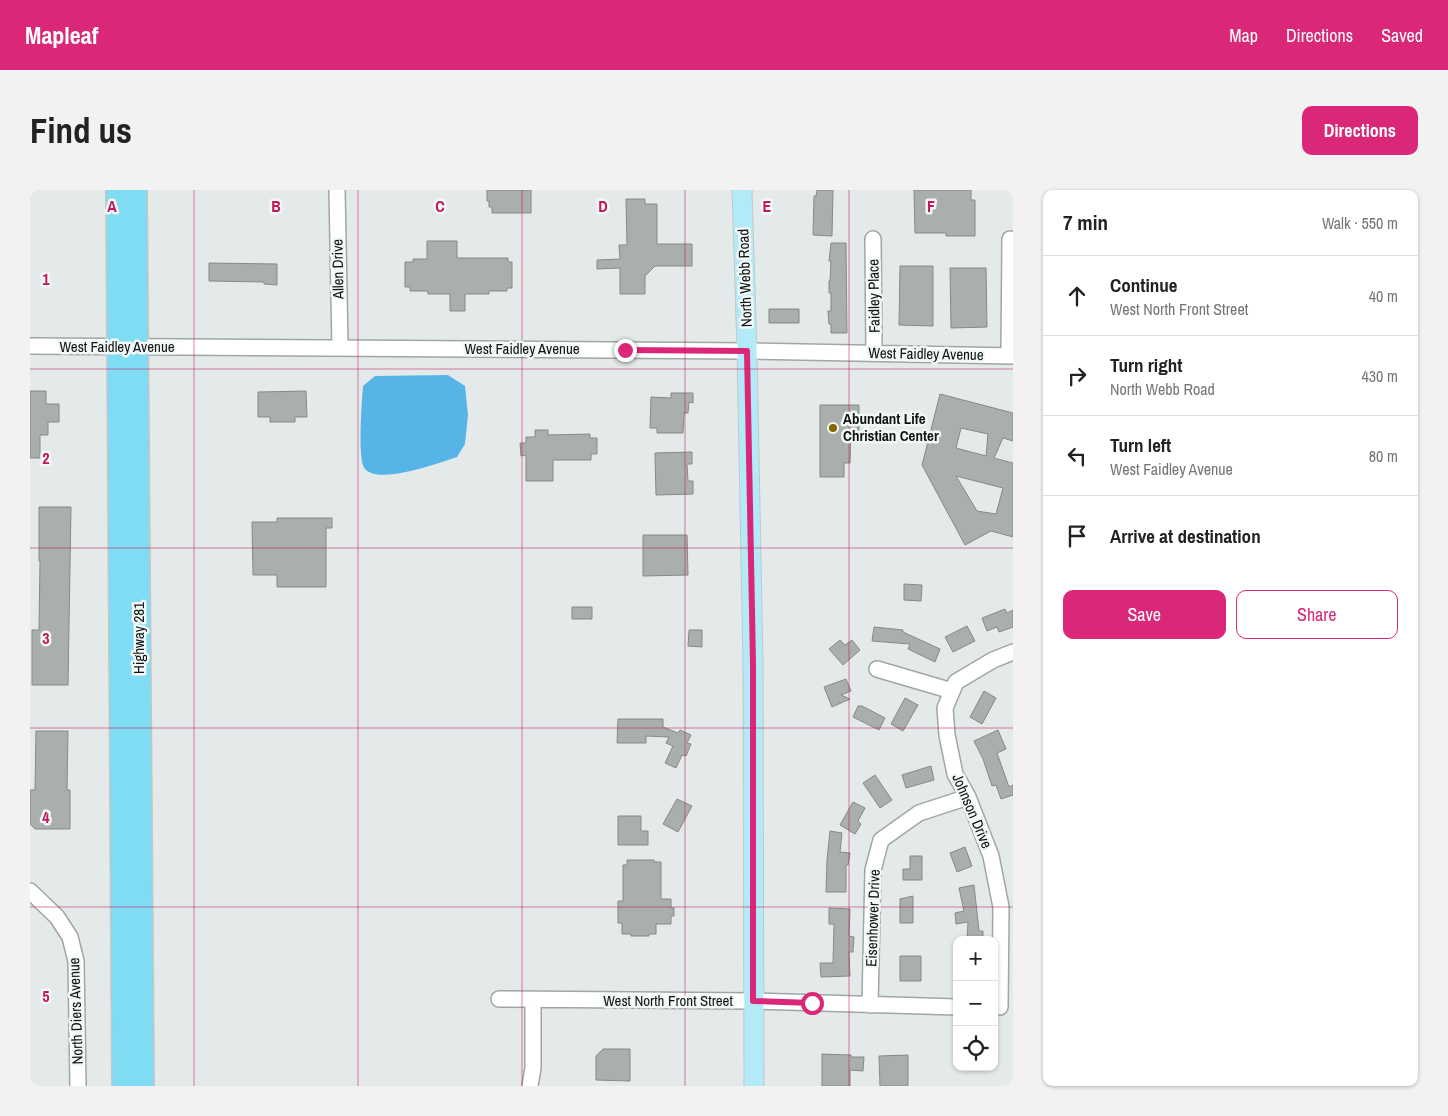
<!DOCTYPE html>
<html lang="en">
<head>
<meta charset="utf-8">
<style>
  :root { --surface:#fff; --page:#f2f2f2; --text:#222; --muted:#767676; --line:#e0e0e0; --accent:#db2777 }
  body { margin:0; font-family:"Archivo Narrow",sans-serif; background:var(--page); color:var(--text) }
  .controls { position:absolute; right:15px; bottom:15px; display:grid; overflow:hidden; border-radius:10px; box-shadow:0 1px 4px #0004 }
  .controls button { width:45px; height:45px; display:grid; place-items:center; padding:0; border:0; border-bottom:1px solid var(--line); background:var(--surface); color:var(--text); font:25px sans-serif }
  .stop { position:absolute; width:15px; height:15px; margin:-11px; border:4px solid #db2777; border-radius:50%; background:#fff }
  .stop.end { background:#db2777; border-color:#fff; box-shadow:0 1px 5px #0008 }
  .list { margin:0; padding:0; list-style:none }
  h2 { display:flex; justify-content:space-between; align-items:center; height:65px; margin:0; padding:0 20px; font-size:21px }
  h2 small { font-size:16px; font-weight:400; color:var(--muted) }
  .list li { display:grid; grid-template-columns:32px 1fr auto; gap:15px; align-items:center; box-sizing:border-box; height:80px; padding:0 20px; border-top:1px solid var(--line) }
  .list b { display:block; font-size:19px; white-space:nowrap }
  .list p { margin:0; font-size:16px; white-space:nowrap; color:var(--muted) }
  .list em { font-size:16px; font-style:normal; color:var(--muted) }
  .actions { display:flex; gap:10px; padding:15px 20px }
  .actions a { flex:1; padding:11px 0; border:1px solid var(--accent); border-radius:10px; text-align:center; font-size:18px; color:var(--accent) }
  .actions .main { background:var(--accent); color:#fff }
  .icon { flex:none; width:28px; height:28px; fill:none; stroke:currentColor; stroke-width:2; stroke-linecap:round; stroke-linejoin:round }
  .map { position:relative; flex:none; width:983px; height:896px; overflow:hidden; border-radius:10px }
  header { display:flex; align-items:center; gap:30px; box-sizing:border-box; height:70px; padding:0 25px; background:var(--accent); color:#fff }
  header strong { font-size:24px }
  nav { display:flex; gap:28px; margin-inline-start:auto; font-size:18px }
  .intro { display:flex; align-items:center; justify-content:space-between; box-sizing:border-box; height:120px; padding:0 30px }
  h1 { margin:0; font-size:35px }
  .button { padding:12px 22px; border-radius:10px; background:var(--accent); color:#fff; font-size:18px; font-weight:700 }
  main { display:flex; gap:30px; padding:0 30px }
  aside { flex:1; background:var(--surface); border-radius:10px; box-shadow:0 1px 4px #0004 }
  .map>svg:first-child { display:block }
  .water { fill:#56b4e7 }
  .building { fill:#a9afad; stroke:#858a88; fill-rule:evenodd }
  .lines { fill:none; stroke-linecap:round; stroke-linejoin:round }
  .minor-casing { stroke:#a0a6a5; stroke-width:18 }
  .major-casing { stroke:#c6c6c6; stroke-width:21 }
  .highway-casing { stroke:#c6c6c6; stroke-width:24 }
  .minor { stroke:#fff; stroke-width:15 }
  .major { stroke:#b2eaf7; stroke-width:19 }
  .highway { stroke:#7fdcf2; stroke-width:21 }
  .route { stroke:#db2777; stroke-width:6 }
  .grid { fill:none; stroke:#c2185b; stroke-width:1; stroke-opacity:0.55 }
  .poi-dot { fill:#866701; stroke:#f1f8f7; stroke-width:2 }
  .labels { text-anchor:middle; stroke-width:5; stroke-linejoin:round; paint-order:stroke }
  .street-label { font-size:15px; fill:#101313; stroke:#f1f8f7 }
  .poi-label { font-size:15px; font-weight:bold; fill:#101313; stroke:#f1f8f7; text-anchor:start }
  .grid-label { font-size:16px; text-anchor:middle; font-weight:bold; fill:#c2185b; stroke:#f1f8f7; stroke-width:5; stroke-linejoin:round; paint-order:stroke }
</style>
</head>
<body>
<header>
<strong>Mapleaf</strong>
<nav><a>Map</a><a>Directions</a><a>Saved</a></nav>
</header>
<div class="intro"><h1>Find us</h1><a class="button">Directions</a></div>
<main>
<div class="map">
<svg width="983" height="896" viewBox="0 0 983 896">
  <rect width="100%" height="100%" fill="#e4eaea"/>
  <!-- water -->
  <path class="water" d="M418 185 435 196 438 225 435 254 427 267C409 273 349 295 335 279 327 270 332 210 333 196L345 186Z"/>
  <!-- building -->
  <path class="building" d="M457 0H501V23H462V17H459V11H457Z
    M787 0H803L802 46 783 45 784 6H786Z
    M884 0H941V10H945V46H916V43H885Z
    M596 9H615V14H627V54H662V76H625L615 86V104H590V78L567 79V70L590 69 589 55H597Z
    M397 51H427V68H478V72H482V98H477V101H459V104H435V121H420V104H398V101H380V97H375V72H383V69H397Z
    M801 53H816L817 143H801V134H799L798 121H801V103H799V91H800L801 71H799Z
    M179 73 247 74V95L234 94V92L179 91Z
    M870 76H903V136L869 135Z
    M920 78H956L957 137 921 138Z
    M739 119H769V133H739Z
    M0 201H16V214H29V232H18V245H10V268H0Z
    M276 201 277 227H265V232H240V227H228V202Z
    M641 203H663V213L659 212 658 223H654L653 243H627V238H620L621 207 641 208Z
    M910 204 983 223V251L973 248 964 268 983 273V347L961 341 935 355 892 275ZM931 238 958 244 956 266 926 258ZM926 286 973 298 966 324 947 321Z
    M790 215H829V240H821L820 273H814V287H790Z
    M505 240H518V245L560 244V248H567V264H561V270H523V291H496V265L491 266 490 253H496V247H505Z
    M662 262V274H657L658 291H663V304L626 305 625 263Z
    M9 317H41L38 495H2V440H9L10 371H9Z
    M247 328H302V338H296V397H247V385H223L222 332H247Z
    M613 345H657L658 385 613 386Z
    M874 394 892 395 891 411 874 410Z
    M542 417H562V429H542Z
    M975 419 977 423 983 420V437L969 442 967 437 957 441 952 428Z
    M937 436 945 451 923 462 915 447Z
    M844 437 873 440V442L910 459 905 472 878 459 880 454 842 451Z
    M659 440H672V457L658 456Z
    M810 450 815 455 822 450 830 460 813 475 799 459Z
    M816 489 821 501 811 505 820 509 802 517 794 497Z
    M954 501 966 508 952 534 940 527Z
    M875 508 888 515 873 541 861 534Z
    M828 516H832L855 528 849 540 823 527Z
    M588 529H633V537L648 543 650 540 661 545 657 553 661 554 656 566 652 565 646 578 635 573 643 556 636 553 639 547 616 546V553H587Z
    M968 540 976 559 967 563 979 597 983 595V605L971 609 966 595 962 596 953 569 944 551Z
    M6 541H38L37 600H40V639H5L0 634V600H5Z
    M901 576 904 590 876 598 872 585Z
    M845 585 862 610 850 618 833 593Z
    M647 609 662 616 648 642 633 634Z
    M823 612 835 618 828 631 831 634 825 644 810 635Z
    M588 626H611V641H618V655H588Z
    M800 641 812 643 810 662 820 663 818 675H816V702H796L797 670Z
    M935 657 942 676 927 682 920 663Z
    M880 666H892V690H873V679H880Z
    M597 670H624V672H631V709H641V718H644V726H641V734H626V744H619V746H601V744H592V733H588V711H593V675H597Z
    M944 695 949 741H953V750H937L938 732 926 734 925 723 934 721 929 698Z
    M883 706V733H870V709Z
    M799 718 820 719 819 746 824 747 823 762H819L820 786 791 787 790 773H803L804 734H799Z
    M870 766H891V791H870Z
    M573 859H600V891L566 890V866Z
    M792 864 821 865V867H834L833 881 820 880V896H792Z
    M878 865V896H850L849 866Z"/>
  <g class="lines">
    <defs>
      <path id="minor" d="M307 0 310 158
        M843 49 844 163
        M0 156 717 161 983 166
        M979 166 980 49
        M847 479 922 501
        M0 701 27 727 40 747 46 771 48 896
        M469 809 723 811 927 817
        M840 815 843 680 851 650 889 623 938 607
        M970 817 971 717 961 666 938 607 925 584 917 545 915 518 926 492 963 470 983 462
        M500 896 503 878V810"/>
      <path id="major" d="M712 0 717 161 723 473 724 896"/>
      <path id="highway" d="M87 0 93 896
        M106 0 113 896"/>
    </defs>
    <!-- minor casing -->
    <use href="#minor" class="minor-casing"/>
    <!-- major casing -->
    <use href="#major" class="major-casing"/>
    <!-- highway casing -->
    <use href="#highway" class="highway-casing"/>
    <!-- minor -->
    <use href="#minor" class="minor"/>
    <!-- major -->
    <use href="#major" class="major"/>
    <!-- highway -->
    <use href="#highway" class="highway"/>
  </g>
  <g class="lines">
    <!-- route -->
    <path class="route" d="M595 160 717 161 723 473V811L782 813"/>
  </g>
  <!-- grid -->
  <path class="grid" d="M164 0V896M328 0V896M492 0V896M655 0V896M819 0V896M0 179H983M0 358H983M0 538H983M0 717H983"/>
  <!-- markers -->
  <circle class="poi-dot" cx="803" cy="238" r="5"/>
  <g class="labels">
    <!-- street labels -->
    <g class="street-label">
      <text transform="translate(308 79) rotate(-91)" y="5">Allen Drive</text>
      <text transform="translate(715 88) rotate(-92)" y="5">North Webb Road</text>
      <text transform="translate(844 106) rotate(-91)" y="5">Faidley Place</text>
      <text x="87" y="162">West Faidley Avenue</text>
      <text x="492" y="164">West Faidley Avenue</text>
      <text transform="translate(896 164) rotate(1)" y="5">West Faidley Avenue</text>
      <text transform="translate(109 448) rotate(-90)" y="5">Highway 281</text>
      <text transform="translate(942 621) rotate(67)" y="5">Johnson Drive</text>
      <text transform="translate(843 728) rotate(-88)" y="5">Eisenhower Drive</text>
      <text x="638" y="816">West North Front Street</text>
      <text transform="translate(46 821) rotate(-92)" y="5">North Diers Avenue</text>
    </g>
    <!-- poi labels -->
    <g class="poi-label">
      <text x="813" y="234">Abundant Life<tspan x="813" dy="17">Christian Center</tspan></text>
    </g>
  </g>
  <g class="grid-label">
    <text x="82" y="22">A</text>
    <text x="246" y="22">B</text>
    <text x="410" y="22">C</text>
    <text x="573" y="22">D</text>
    <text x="737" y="22">E</text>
    <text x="901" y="22">F</text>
    <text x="16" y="95">1</text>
    <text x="16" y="274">2</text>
    <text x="16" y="454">3</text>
    <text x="16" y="633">4</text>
    <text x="16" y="812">5</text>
  </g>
</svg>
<div class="controls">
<button>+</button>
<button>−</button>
<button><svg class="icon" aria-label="locate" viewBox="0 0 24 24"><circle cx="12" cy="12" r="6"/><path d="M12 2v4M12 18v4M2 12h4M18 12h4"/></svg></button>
</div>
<div class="stop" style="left:782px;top:813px"></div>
<div class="stop end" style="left:595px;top:160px"></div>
</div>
<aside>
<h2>7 min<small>Walk · 550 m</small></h2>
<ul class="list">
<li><svg class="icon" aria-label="ahead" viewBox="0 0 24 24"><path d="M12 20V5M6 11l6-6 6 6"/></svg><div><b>Continue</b><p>West North Front Street</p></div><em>40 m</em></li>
<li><svg class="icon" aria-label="right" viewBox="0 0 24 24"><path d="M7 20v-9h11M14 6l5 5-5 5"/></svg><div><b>Turn right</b><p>North Webb Road</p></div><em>430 m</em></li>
<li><svg class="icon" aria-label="left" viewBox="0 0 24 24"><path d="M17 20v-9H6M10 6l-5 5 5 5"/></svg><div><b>Turn left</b><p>West Faidley Avenue</p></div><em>80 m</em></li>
<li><svg class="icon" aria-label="arrive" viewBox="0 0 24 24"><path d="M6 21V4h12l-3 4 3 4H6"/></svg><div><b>Arrive at destination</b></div></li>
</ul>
<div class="actions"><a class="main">Save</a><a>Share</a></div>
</aside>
</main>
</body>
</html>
